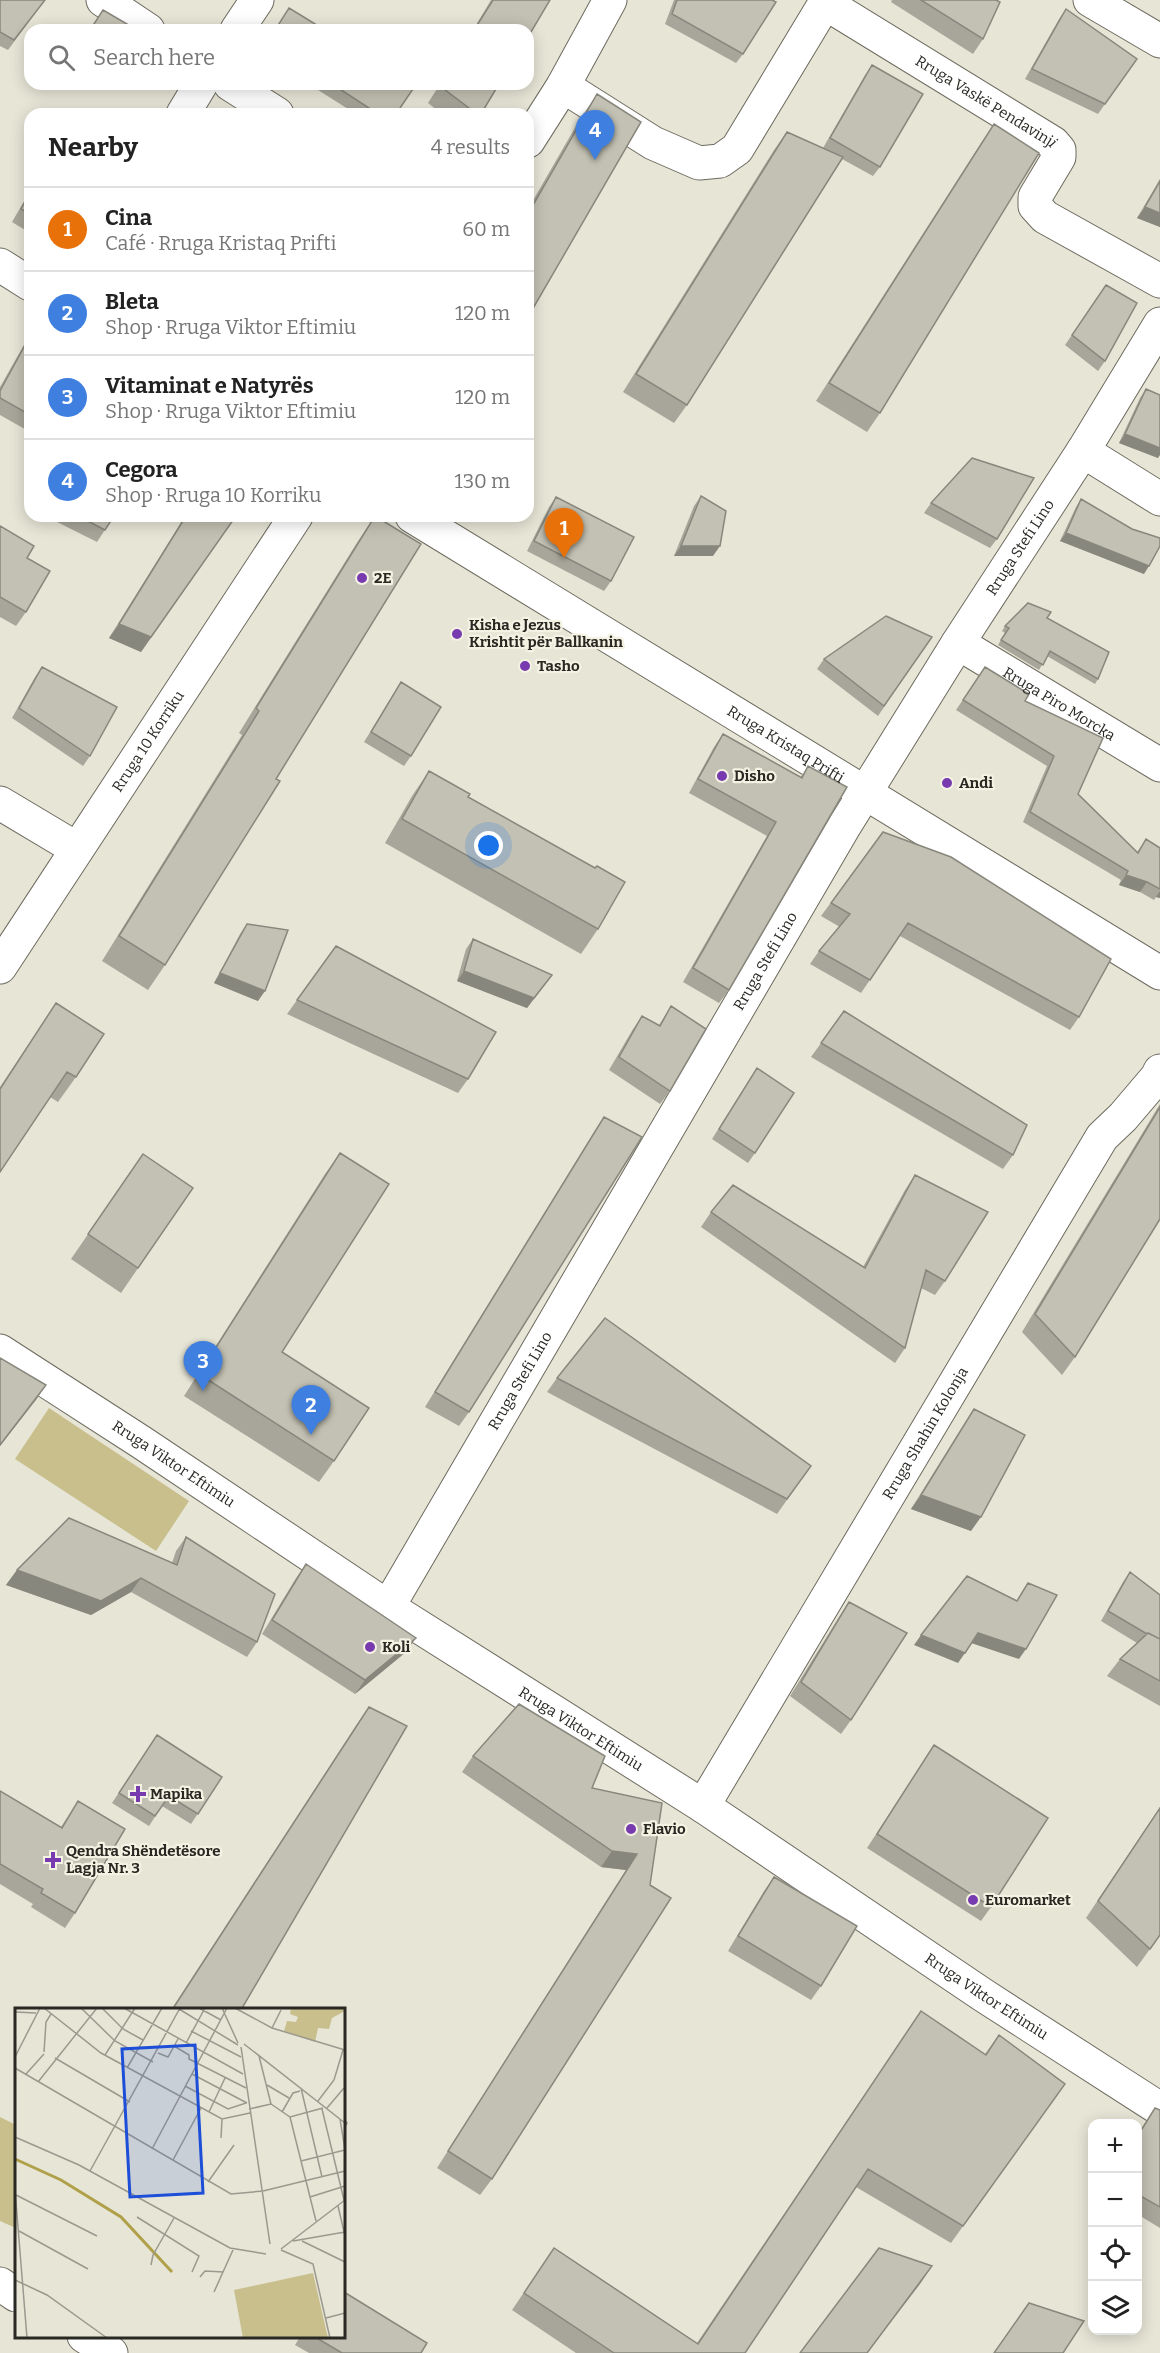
<!DOCTYPE html>
<html lang="en">
<head>
<meta charset="utf-8">
<style>
  :root { --surface:#fff; --page:#f6f6f6; --text:#222; --muted:#767676; --line:#e0e0e0; --accent:#773aaf }
  body { margin:0; font-family:Bitter,serif; background:var(--page); color:var(--text) }
  .controls { position:absolute; right:18px; bottom:18px; display:grid; overflow:hidden; border-radius:12px; box-shadow:0 3px 15px #0003 }
  .controls button { width:54px; height:54px; display:grid; place-items:center; padding:0; border:0; border-bottom:2px solid var(--line); background:var(--surface); color:var(--text); font:30px sans-serif }
  .you { position:absolute; left:489px; top:846px; width:21px; height:21px; margin:-15px; border:4px solid #fff; border-radius:50%; background:#1a73e8; box-shadow:0 0 0 9px #1a73e833 }
  .badge { display:grid; place-items:center; width:39px; height:39px; border-radius:50%; background:var(--accent); color:#fff; font-size:20px; font-weight:700 }
  .pin { position:absolute; translate:-50% -50px; filter:drop-shadow(0 2px 3px #0008) }
  .pin::after { content:''; position:absolute; top:32px; width:21px; height:18px; background:inherit; clip-path:polygon(0 0,100% 0,50% 100%) }
  .list { margin:0; padding:0; list-style:none }
  h2 { display:flex; justify-content:space-between; align-items:center; height:78px; margin:0; padding:0 24px; font-size:26px }
  h2 small { font-size:20px; font-weight:400; color:var(--muted) }
  .list li { display:grid; grid-template-columns:39px 1fr auto; gap:18px; align-items:center; box-sizing:border-box; height:84px; padding:0 24px; border-top:2px solid var(--line) }
  .list b { display:block; font-size:22px; white-space:nowrap }
  .list p { margin:0; font-size:20px; white-space:nowrap; color:var(--muted) }
  .list em { font-size:20px; font-style:normal; color:var(--muted) }
  .icon { flex:none; width:33px; height:33px; fill:none; stroke:currentColor; stroke-width:2; stroke-linecap:round; stroke-linejoin:round }
  .map { position:relative; flex:none; width:1160px; height:2353px; overflow:hidden }
  .search { position:absolute; background:var(--surface); box-shadow:0 3px 15px #0003; left:24px; top:24px; width:510px; height:66px; display:flex; align-items:center; gap:15px; box-sizing:border-box; padding:0 21px; border-radius:18px; color:var(--muted); font-size:22px }
  .panel { position:absolute; background:var(--surface); box-shadow:0 3px 15px #0003; left:24px; top:108px; width:510px; height:414px; border-radius:18px }
  .map>svg:first-child { display:block }
  .green { fill:#c8bf8c }
  .lines { fill:none; stroke-linecap:round; stroke-linejoin:round }
  .minor-casing { stroke:#6d6b5f; stroke-width:35 }
  .secondary-casing { stroke:#6d6b5f; stroke-width:35 }
  .minor { stroke:#fff; stroke-width:33 }
  .secondary { stroke:#fff; stroke-width:33 }
  .wall { fill:#a8a69a }
  .shaded-wall { fill:#88877d }
  .building { fill:#c3c1b3; stroke:#88877d; stroke-width:1.5 }
  .poi-dot { fill:#773aaf; stroke:#f4f2e3; stroke-width:2 }
  .labels { text-anchor:middle; stroke-width:4.5; stroke-linejoin:round; paint-order:stroke }
  .street-label { font-size:15px; fill:#292823; stroke:#f4f2e3 }
  .poi-label { font-size:15px; font-weight:bold; fill:#292823; stroke:#f4f2e3; text-anchor:start }
  .inset-river { fill:none; stroke:#afa049; stroke-width:3 }
  .inset-road { fill:none; stroke:#9b998e; stroke-width:1.5 }
  .view { fill:#1d4ed8; fill-opacity:0.15; stroke:#1d4ed8; stroke-width:3 }
  .inset-edge { fill:none; stroke:#292823; stroke-width:3 }
</style>
</head>
<body>
<div class="map">
<svg width="1160" height="2353" viewBox="0 0 1160 2353">
  <rect width="100%" height="100%" fill="#e7e5d6"/>
  <!-- green -->
  <path class="green" d="M49 1408 189 1501 156 1551 15 1459Z
    M0 2117 16 2125V2228L0 2221Z"/>
  <g class="lines">
    <defs>
      <g id="minor">
        <path d="M103 0 148 30"/>
        <path d="M1090 0 1160 41"/>
        <path id="s1" d="M825 3 1053 143 1059 150V157L1035 197V206L1045 217 1160 281"/>
        <path d="M237 30 257 0"/>
        <path d="M230 84 277 114"/>
        <path d="M563 86 653 143 699 163 720 161 737 149 827 0"/>
        <path d="M183 114 201 84"/>
        <path d="M528 141 563 86 610 0"/>
        <path d="M0 265 30 284"/>
        <path d="M1083 451 1160 499"/>
        <path id="s2" d="M412 516 1160 973"/>
        <path id="s3" d="M958 643 1160 765"/>
        <path d="M0 803 77 849"/>
        <path id="s4" d="M0 967 296 516"/>
        <path id="s5" d="M0 1351 141 1442 388 1607 703 1806 983 1995 1160 2109"/>
        <path id="s6" d="M388 1607 845 825 958 643 1083 451 1160 324"/>
        <path id="s7" d="M703 1806 1102 1137 1123 1117 1157 1077 1160 1071"/>
      </g>
      <path id="secondary" d="M0 2284 16 2295
        M84 2336 111 2353"/>
    </defs>
    <!-- minor casing -->
    <use href="#minor" class="minor-casing"/>
    <!-- secondary casing -->
    <use href="#secondary" class="secondary-casing"/>
    <!-- minor -->
    <use href="#minor" class="minor"/>
    <!-- secondary -->
    <use href="#secondary" class="secondary"/>
  </g>
  <!-- wall -->
  <path class="wall" d="M0 0H45L8 50 0 46Z
    M491 0H550L528 30H473Z
    M674 0H772L743 54 736 63 665 24Z
    M892 0H996L983 39 973 54 891 2Z
    M1066 9 1137 59 1098 114 1025 79 1059 19Z
    M872 65 880 167 873 176 842 159 687 405 674 423 623 392 774 150 787 132 823 148 865 75Z
    M322 84H412L396 114H356L318 90Z
    M440 84H499L481 114H442L428 103Z
    M597 94 528 317V209L580 119Z
    M994 124 880 413 867 432 816 401 981 143Z
    M1160 179V227L1137 218Z
    M30 191V233L12 222Z
    M1106 285 1105 361 1098 371 1065 345Z
    M30 335V432L0 415V387L25 343Z
    M1146 389 1158 458 1119 443 1140 398Z
    M701 496 713 556H674L694 506Z
    M556 497 611 581 604 591 527 551 549 507Z
    M1081 499 1144 574 1060 541 1076 507Z
    M931 503 997 539 990 548 924 513Z
    M61 516H114L97 542 57 522Z
    M185 516H236L141 652 109 638Z
    M375 516 276 779 165 965 148 990 102 961 242 735 239 733 358 541Z
    M0 526 27 558 26 612 16 626 0 617Z
    M1047 618 1098 679 1095 684 1047 656 1039 670 998 645 1005 633 1002 631 1005 626Z
    M932 637 878 716 817 669 824 659Z
    M42 667 90 756 83 766 12 718 35 677Z
    M985 667 1025 701 1078 794 1137 852 1146 839 1160 848V898L1156 897 1154 900 1140 892 1119 885 1121 880 1023 822 1047 766 956 710Z
    M401 682 411 756 404 766 364 742Z
    M723 734 800 778 808 766 729 990 719 1003 683 982 767 836 689 793 714 747Z
    M429 771 468 797 598 929 581 954 385 843 412 796Z
    M883 832 1079 1017 1070 1030 900 936 861 993 810 964 819 951 840 927 821 916Z
    M247 924 258 1001 214 983 240 934Z
    M473 939 552 975 527 1008 457 981 466 949Z
    M336 946 468 1079 458 1093 287 1014Z
    M56 1003 76 1077 58 1102 50 1097 0 1172V1087Z
    M671 1006 670 1091 660 1104 609 1070 633 1029 642 1016 659 1025Z
    M844 1011 1013 1155 1003 1169 811 1057Z
    M757 1068 755 1153 748 1163 712 1139Z
    M1160 1104V1219L1075 1357 1062 1375 1022 1332Z
    M604 1117 469 1412 459 1426 425 1407 594 1132Z
    M340 1153 282 1352 334 1461 319 1482 184 1396 325 1174Z
    M143 1154 193 1188 121 1293 71 1259Z
    M915 1175 945 1281 935 1295 921 1288 905 1348 895 1363 701 1227 711 1212 863 1267 905 1190Z
    M557 1378 811 1466 777 1514 547 1392Z
    M974 1409 971 1531 911 1509 964 1424Z
    M186 1537 257 1642 247 1657 131 1592 91 1615 6 1585 17 1570 172 1563 176 1551Z
    M306 1564 406 1652 355 1694 262 1634 296 1578Z
    M1130 1572 1160 1595V1706L1107 1676 1120 1659 1137 1643 1101 1621 1123 1582Z
    M849 1602 851 1720 841 1734 790 1696 839 1617Z
    M369 1707 241 2010H171L357 1724Z
    M157 1735 222 1777 191 1824 162 1806 149 1826 112 1803Z
    M934 1745 991 1907 981 1921 867 1848Z
    M473 1756 592 1788 650 1885 492 2179 480 2195 437 2168 626 1870 601 1867 462 1772Z
    M0 1791 61 1827 78 1801 75 1913 65 1928 31 1907 33 1904 0 1884Z
    M1160 1807V1935L1137 1967 1086 1918Z
    M774 1877 821 1986 811 2000 728 1951 764 1891Z
    M909 2029 985 2054 999 2035 1065 2084 951 2243 856 2187 745 2353H576L512 2310 554 2248 697 2343Z
    M1155 2108 1160 2110V2228L1137 2214V2135Z
    M300 2337H344L421 2353H309L295 2345Z"/>
  <!-- shaded-wall -->
  <path class="shaded-wall" d="M1145 207 1160 213V227L1137 218Z
    M1125 434 1160 448V455L1158 458 1119 443Z
    M236 516 141 652 109 638 119 624Z
    M1066 533 1149 566 1144 574 1060 541Z
    M681 546H720L713 556H674Z
    M1126 875 1147 882 1140 892 1119 885Z
    M1160 891V898L1156 897Z
    M464 971 552 975 527 1008 457 981Z
    M220 973 265 991 258 1001 214 983Z
    M46 1385 36 1400 0 1446V1445Z
    M921 1495 981 1517 971 1531 911 1509Z
    M17 1570 141 1578 131 1592 91 1615 6 1585Z
    M978 1633 1026 1649 1019 1659 971 1643Z
    M921 1635 965 1653 958 1663 914 1645Z
    M416 1638 406 1652 355 1694 365 1680Z
    M612 1851 637 1854 626 1870 601 1867Z
    M932 2266 920 2284 867 2353Z"/>
  <!-- building -->
  <path class="building" d="M0 0H45L14 40 0 32Z
    M493 0H550L528 37V30H474Z
    M677 0H772L776 2 743 54 672 14Z
    M921 0H996L1000 2 983 39Z
    M289 8 325 30H275Z
    M1066 9 1137 59 1105 104 1032 69Z
    M103 10 127 24 123 30H90Z
    M872 65 923 94 880 167 830 138Z
    M332 84H412L415 86 396 114H378Z
    M441 84H499L481 114H477L440 86Z
    M597 94 641 122 528 317V214Z
    M994 124 1039 153 880 413 829 383Z
    M787 132 843 157 687 405 636 374Z
    M1160 181V213L1145 207Z
    M30 193V214L21 209Z
    M1106 285 1137 303 1105 361 1072 335Z
    M30 336V415L0 398V391Z
    M1146 389 1160 395V448L1125 434Z
    M972 458 1034 478 997 539 931 503Z
    M701 496 726 511 720 546H681Z
    M556 497 634 537 611 581 534 541Z
    M1081 499 1132 529 1160 538V546L1149 566 1066 533Z
    M78 516H114L105 530Z
    M186 516H236L151 637 119 624Z
    M375 516 421 544 276 779 280 781 165 965 119 936 259 711 256 708Z
    M0 526 34 546 27 558 50 571 26 612 0 597Z
    M1028 603 1051 612 1047 618 1109 652 1098 679 1050 651 1043 665 1001 640 1009 628 1005 626Z
    M886 616 932 637 884 706 824 659Z
    M42 667 117 707 90 756 19 708Z
    M985 667 1029 694 1025 701 1103 738 1078 794 1138 853 1146 839 1160 848V889L1147 882 1126 875 1128 871 1030 812 1054 756 963 700Z
    M401 682 441 707 411 756 371 732Z
    M723 734 802 778 808 766 847 787 729 990 693 968 776 822 698 779Z
    M429 771 470 794 468 797 595 868 597 866 625 882 598 929 402 819Z
    M883 832 951 857 1111 959 1079 1017 908 923 870 980 819 951 850 914 831 903Z
    M247 924 288 930 265 991 220 973Z
    M473 939 552 975 534 998 464 971Z
    M336 946 496 1032 468 1079 297 1000Z
    M56 1003 104 1034 76 1077 67 1072 0 1172V1089Z
    M671 1006 706 1029 670 1091 619 1057 642 1016 660 1026Z
    M844 1011 1027 1125 1013 1155 821 1043Z
    M757 1068 794 1093 755 1153 719 1129Z
    M1160 1107V1219L1075 1357 1035 1314Z
    M604 1117 642 1137 469 1412 435 1392Z
    M340 1153 389 1184 282 1352 369 1408 334 1461 199 1374Z
    M143 1154 193 1188 138 1268 88 1234Z
    M915 1175 988 1212 945 1281 926 1270 905 1348 711 1212 733 1185 865 1268Z
    M605 1318 811 1466 787 1499 557 1378Z
    M0 1358 46 1385 0 1445Z
    M974 1409 1025 1435 981 1517 921 1495Z
    M69 1518 177 1565 186 1537 275 1594 257 1642 141 1578 101 1601 17 1570Z
    M306 1564 416 1638 365 1680 272 1620Z
    M1130 1572 1160 1595V1639L1148 1633 1147 1634 1108 1611Z
    M967 1576 1017 1601 1028 1583 1057 1595 1026 1649 978 1633 965 1653 921 1635Z
    M849 1602 907 1633 851 1720 801 1682Z
    M1148 1633 1160 1639V1681L1120 1659Z
    M519 1704 605 1756 592 1788 662 1803 650 1885 671 1898 492 2179 448 2151 637 1854 612 1851 473 1756Z
    M369 1707 407 1726 241 2010H172Z
    M157 1735 222 1777 198 1814 169 1796 155 1816 119 1793Z
    M934 1745 1048 1818 991 1907 877 1834Z
    M0 1791 62 1828 78 1801 125 1829 75 1913 41 1893 43 1889 0 1864Z
    M1160 1808V1935L1150 1949 1098 1901Z
    M774 1877 857 1926 821 1986 738 1936Z
    M921 2011 986 2055 999 2035 1065 2084 963 2226 868 2169 745 2353H614L524 2293 554 2248 698 2344Z
    M1155 2108 1160 2110V2207L1137 2194V2137Z
    M344 2120 347 2123 344 2129Z
    M879 2248 932 2266 867 2353H800Z
    M344 2292 427 2343 421 2353H342L315 2337H344Z
    M1029 2303 1084 2321 1063 2353H994Z"/>
  <!-- markers -->
  <g class="poi-dot">
    <circle cx="362" cy="578" r="6"/>
    <circle cx="457" cy="634" r="6"/>
    <circle cx="525" cy="666" r="6"/>
    <circle cx="722" cy="776" r="6"/>
    <circle cx="947" cy="783" r="6"/>
    <circle cx="370" cy="1647" r="6"/>
    <path d="M135 1785h6v6h6v6h-6v6h-6v-6h-6v-6h6z"/>
    <circle cx="631" cy="1829" r="6"/>
    <path d="M50 1851h6v6h6v6h-6v6h-6v-6h-6v-6h6z"/>
    <circle cx="973" cy="1900" r="6"/>
  </g>
  <g class="labels">
    <!-- street labels -->
    <g class="street-label">
      <text dy="5" stroke="none"><textPath href="#s1" startOffset="189">Rruga Vaskë Pendavinji</textPath></text>
      <text dy="5" stroke="none"><textPath href="#s6" startOffset="1234">Rruga Stefi Lino</textPath></text>
      <text dy="5" stroke="none"><textPath href="#s3" startOffset="118">Rruga Piro Morcka</textPath></text>
      <text dy="5" stroke="none"><textPath href="#s4" startOffset="270">Rruga 10 Korriku</textPath></text>
      <text dy="5" stroke="none"><textPath href="#s2" startOffset="438">Rruga Kristaq Prifti</textPath></text>
      <text dy="5" stroke="none"><textPath href="#s6" startOffset="748">Rruga Stefi Lino</textPath></text>
      <text dy="5" stroke="none"><textPath href="#s6" startOffset="262">Rruga Stefi Lino</textPath></text>
      <text dy="5" stroke="none"><textPath href="#s7" startOffset="434">Rruga Shahin Kolonja</textPath></text>
      <text dy="5" stroke="none"><textPath href="#s5" startOffset="207">Rruga Viktor Eftimiu</textPath></text>
      <text dy="5" stroke="none"><textPath href="#s5" startOffset="693">Rruga Viktor Eftimiu</textPath></text>
      <text dy="5" stroke="none"><textPath href="#s5" startOffset="1179">Rruga Viktor Eftimiu</textPath></text>
    </g>
    <!-- poi labels -->
    <g class="poi-label">
      <text x="374" y="583">2E</text>
      <text x="469" y="630">Kisha e Jezus<tspan x="469" dy="17">Krishtit për Ballkanin</tspan></text>
      <text x="537" y="671">Tasho</text>
      <text x="734" y="781">Disho</text>
      <text x="959" y="788">Andi</text>
      <text x="382" y="1652">Koli</text>
      <text x="150" y="1799">Mapika</text>
      <text x="643" y="1834">Flavio</text>
      <text x="66" y="1856">Qendra Shëndetësore<tspan x="66" dy="17">Lagja Nr. 3</tspan></text>
      <text x="985" y="1905">Euromarket</text>
    </g>
  </g>
  <!-- overview -->
  <g transform="translate(15 2008)">
    <rect width="330" height="330" fill="#e7e5d6"/>
    <path d="M276 0H330V3L317 10 314 21 303 20 300 34 269 23 272 13 281 14 283 9 275 6ZM298 265 313 330H228L219 282Z" fill="#c8bf8c"/>
    <path class="inset-river" d="M0 151 46 172 106 209 157 264"/>
    <path class="inset-road" d="M29 0 86 45 207 111 235 105M66 0 100 33 138 54M87 0 108 21 128 32M109 0 228 66M184 0 206 12M207 0 223 35M220 0 257 20 330 42M164 1 223 37M0 4 21 5M257 20 266 2M176 23 226 49M171 35 190 0M229 36 330 115M159 38 174 47V51L231 80M226 39 255 236M29 44 31 14 36 6M143 45 153 49 163 31M90 47 120 0M244 48 256 96M0 49 25 0M40 50 115 94M0 60 216 186 248 183 330 163M112 60 147 0M11 66 29 46M177 66 232 95M23 74 82 0M252 77 274 90M170 78 213 101 231 95M286 80 307 169M303 93 319 72 328 42M312 100 329 80M234 101 256 96 275 109 308 100M307 101 329 192M194 104 210 70M267 104 278 85 285 83M275 109 301 213M0 129 64 157 215 240 251 246M206 130 207 111M137 141 212 0M158 152 186 100M286 153 330 142 325 111M75 163 165 0M193 174 219 137M0 182 12 330M1 187 82 228M295 189 330 178M323 198 330 228M122 209 184 248 177 264M4 223 73 261M278 233 330 224M287 233 330 254M266 241 330 192M266 242 298 256 315 330M136 257 138 247 159 210M185 269 190 263 208 264 218 242M0 272 32 287 92 330M199 284 208 264M311 310 330 305"/>
    <path class="view" d="M180 37 188 185 115 189 107 41Z"/>
    <rect width="330" height="330" class="inset-edge"/>
  </g>
</svg>
<div class="controls">
<button>+</button>
<button>−</button>
<button><svg class="icon" aria-label="locate" viewBox="0 0 24 24"><circle cx="12" cy="12" r="6"/><path d="M12 2v4M12 18v4M2 12h4M18 12h4"/></svg></button>
<button><svg class="icon" aria-label="layers" viewBox="0 0 24 24"><path d="M12 4l9 5-9 5-9-5zM3 14l9 5 9-5"/></svg></button>
</div>
<div class="you"></div>
<div class="pin badge" style="left:564px;top:558px;background:#e8710a">1</div>
<div class="pin badge" style="left:311px;top:1435px;background:#3f7fe0">2</div>
<div class="pin badge" style="left:203px;top:1391px;background:#3f7fe0">3</div>
<div class="pin badge" style="left:595px;top:160px;background:#3f7fe0">4</div>
<div class="search"><svg class="icon" aria-label="search" viewBox="0 0 24 24"><circle cx="10" cy="10" r="6"/><path d="M15 15l6 6"/></svg>Search here</div>
<section class="panel">
<h2>Nearby<small>4 results</small></h2>
<ul class="list">
<li><span class="badge" style="background:#e8710a">1</span><div><b>Cina</b><p>Café · Rruga Kristaq Prifti</p></div><em>60 m</em></li>
<li><span class="badge" style="background:#3f7fe0">2</span><div><b>Bleta</b><p>Shop · Rruga Viktor Eftimiu</p></div><em>120 m</em></li>
<li><span class="badge" style="background:#3f7fe0">3</span><div><b>Vitaminat e Natyrës</b><p>Shop · Rruga Viktor Eftimiu</p></div><em>120 m</em></li>
<li><span class="badge" style="background:#3f7fe0">4</span><div><b>Cegora</b><p>Shop · Rruga 10 Korriku</p></div><em>130 m</em></li>
</ul>
</section>
</div>
</body>
</html>
